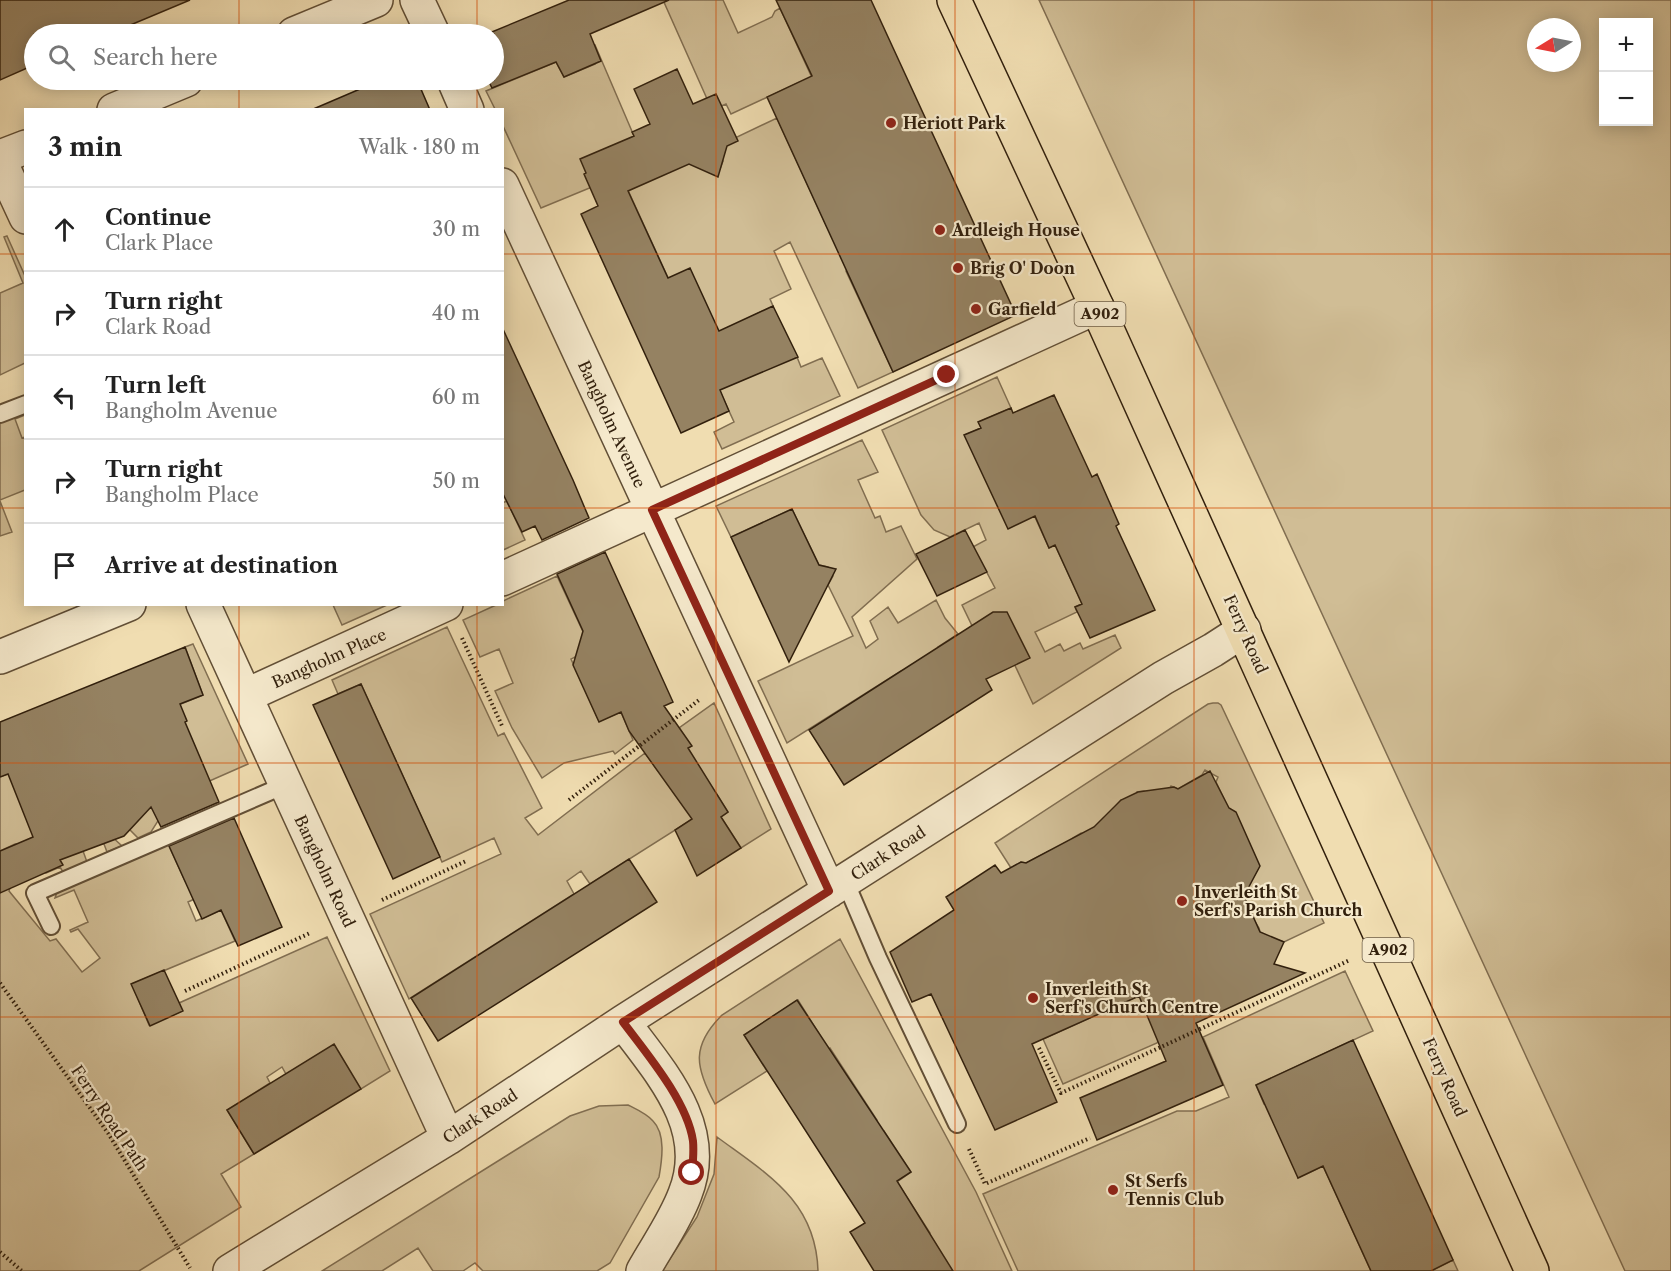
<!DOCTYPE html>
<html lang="en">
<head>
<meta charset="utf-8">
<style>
  :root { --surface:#fff; --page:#f6f6f6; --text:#222; --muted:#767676; --line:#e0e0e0 }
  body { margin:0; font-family:"Libre Caslon Text",serif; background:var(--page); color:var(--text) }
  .controls { position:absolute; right:18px; top:18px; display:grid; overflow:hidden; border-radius:0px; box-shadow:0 3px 15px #0003 }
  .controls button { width:54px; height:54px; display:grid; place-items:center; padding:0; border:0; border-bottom:2px solid var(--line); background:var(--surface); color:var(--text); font:30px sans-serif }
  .compass { position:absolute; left:1527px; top:18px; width:54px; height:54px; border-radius:50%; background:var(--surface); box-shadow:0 3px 15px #0003; rotate:260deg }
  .stop { position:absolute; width:18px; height:18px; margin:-14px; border:4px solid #8f2418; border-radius:50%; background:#fff }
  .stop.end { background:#8f2418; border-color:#fff; box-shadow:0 2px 6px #0008 }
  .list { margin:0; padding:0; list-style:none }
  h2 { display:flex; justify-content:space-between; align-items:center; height:78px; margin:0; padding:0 24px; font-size:26px }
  h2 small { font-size:20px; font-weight:400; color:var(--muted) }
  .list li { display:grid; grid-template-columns:39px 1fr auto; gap:18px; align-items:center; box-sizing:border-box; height:84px; padding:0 24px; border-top:2px solid var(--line) }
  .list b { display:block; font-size:22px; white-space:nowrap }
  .list p { margin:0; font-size:20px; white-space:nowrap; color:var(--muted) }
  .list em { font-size:20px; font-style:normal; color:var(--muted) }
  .icon { flex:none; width:33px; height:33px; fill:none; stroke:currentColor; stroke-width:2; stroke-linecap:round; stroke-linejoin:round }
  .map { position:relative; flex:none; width:1671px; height:1271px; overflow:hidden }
  .search { position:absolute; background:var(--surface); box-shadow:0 3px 15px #0003; left:24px; top:24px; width:480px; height:66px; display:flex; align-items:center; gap:15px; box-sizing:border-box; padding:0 21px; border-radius:33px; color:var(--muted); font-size:22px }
  .panel { position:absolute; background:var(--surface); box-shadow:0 3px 15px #0003; left:24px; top:108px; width:480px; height:498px; border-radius:0px }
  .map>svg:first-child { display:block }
  .green { fill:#d0bd95; stroke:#816e51; stroke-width:1.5; fill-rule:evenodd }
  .building { fill:#958262; stroke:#32200d; stroke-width:1.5 }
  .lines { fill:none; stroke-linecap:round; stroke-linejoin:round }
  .service-casing { stroke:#624f36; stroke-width:20 }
  .minor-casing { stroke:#624f36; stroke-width:36 }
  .primary-casing { stroke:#32200d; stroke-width:36 }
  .path { stroke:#32200d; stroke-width:4; stroke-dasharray:1.5 3; stroke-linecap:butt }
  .service { stroke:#f5e9cc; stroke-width:16 }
  .minor { stroke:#f5e9cc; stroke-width:33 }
  .primary { stroke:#f0ddb1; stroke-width:33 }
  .route { stroke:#8f2418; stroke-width:8 }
  .grid { fill:none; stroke:#d6530c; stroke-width:1.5; stroke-opacity:0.55 }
  .poi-dot { fill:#8f2418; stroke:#f5e9cc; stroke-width:2 }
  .labels { text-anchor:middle; stroke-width:4.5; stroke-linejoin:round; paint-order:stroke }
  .shield { fill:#f5e9cc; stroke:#6c5c46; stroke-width:1.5 }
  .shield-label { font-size:15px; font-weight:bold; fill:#32200d }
  .poi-label { font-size:16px; font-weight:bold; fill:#32200d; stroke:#f5e9cc; text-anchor:start }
  .street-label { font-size:16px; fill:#32200d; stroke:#f5e9cc }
</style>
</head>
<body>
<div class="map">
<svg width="1671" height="1271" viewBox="0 0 1671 1271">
  <rect width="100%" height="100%" fill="#f0ddb1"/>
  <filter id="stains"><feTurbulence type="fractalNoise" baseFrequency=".00333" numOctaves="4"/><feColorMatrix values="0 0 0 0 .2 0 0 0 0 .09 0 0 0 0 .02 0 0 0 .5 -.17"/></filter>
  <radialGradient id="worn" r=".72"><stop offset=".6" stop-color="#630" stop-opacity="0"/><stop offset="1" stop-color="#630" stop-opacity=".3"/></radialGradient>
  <!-- green -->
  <path class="green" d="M663 0H723L738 33 772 17 775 11 780 8 813 80 800 82 731 114 726 104 712 110Z
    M1039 0H1671V1271H1625ZM1604 22H1648V122H1604ZM1536 27H1572V63H1536Z
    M595 45 646 164 698 160 711 173 720 169 723 161 716 147 777 118 827 227 879 256 846 271 893 372 858 388 790 242 774 251 791 289 770 299 773 306 742 321 797 357 801 367 822 358 840 396 722 449 714 432 734 422 621 175 541 208 503 126 502 110 495 109 486 91 556 62 564 77 595 64 589 47Z
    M7 236 25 276V363L0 375V293L23 283 4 237Z
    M997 377 1011 408 979 422 981 428 965 435 1034 515 1049 548 1055 545 1082 604 1075 607 1077 612 1035 632 1045 652 1060 644 1064 651 1080 643 1083 649 1115 635 1121 648 1033 704 997 627 977 636 962 605 995 588 985 569 958 555 986 540 979 523 950 537 934 530 921 515 882 430Z
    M25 412V415L15 419 22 438 25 437V490L0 500V423Z
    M862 440 878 472 858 480 875 518 880 516 886 532 901 526 917 559 852 617 866 648 878 639 870 621 888 607 898 623 936 600 945 618 958 634 938 647 945 659 901 671 787 743 758 681 853 636 828 585 833 576 828 567 819 565 792 509 731 537 716 506Z
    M0 501 12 532 0 536Z
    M507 501 525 540 503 550 502 503Z
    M557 576 591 649 571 659 599 721 621 712 633 740 615 754 613 751 564 763 542 778 512 728 495 691 513 683 499 649 480 657 463 620 496 605 502 604 503 601Z
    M333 605H387L342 625Z
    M447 627 498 736 504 733 542 808 525 818 538 835 645 753 658 771 691 746 679 728 714 703 771 829 741 848 721 817 728 812 716 793 699 815 590 884 581 871 567 881 574 894 409 999 370 914 501 854 494 838 442 862 361 684 338 694 332 680Z
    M193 644 248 764 173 797 151 832 138 838 130 830 95 821 122 846 107 852 104 844 78 837 87 862 63 872 60 867 46 873 34 844H15L0 851V777L203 695 185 647Z
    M1213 703H1218L1221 705 1324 923 1284 942 1278 940 1265 950 1259 928 1241 899 1259 867 1255 864 1216 782 1218 777 1205 770 1202 775 1178 789 1171 786 1165 798 1144 791 1137 792 1138 798 1121 800 1089 836 1081 833 1073 838 1072 844 1049 851 1026 863 1021 862 1011 868 995 843 1208 704Z
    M168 844 185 881 212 891 188 902 196 921 221 910 235 941 132 984 149 1025 182 1011 179 1003 327 937 390 1071 361 1089 286 1074 282 1067 267 1077 270 1083 227 1110 254 1154 221 1174 241 1207 139 1271H0V875L10 888 9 891 50 941 56 939 82 972 100 958 78 929 71 932 70 930 88 922 74 890 55 898 57 892Z
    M840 939 976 1192 1012 1271H953L916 1242 930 1233 897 1182 911 1172 884 1131 869 1141 877 1120 830 1048 815 1058 807 1046 821 1037 798 1000 744 1035 767 1071 715 1104C695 1067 691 1046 722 1015Z
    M1345 971 1373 1031 1256 1085 1264 1104 1290 1092 1298 1178 1323 1166 1371 1271H1018L983 1194 1177 1111H1196L1229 1097 1203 1037Z
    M1156 988 1163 1031 1157 1043 1063 1084 1043 1039Z
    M628 1105C636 1109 647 1114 653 1121 666 1134 662 1160 659 1177L610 1263 597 1271H483L475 1263 463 1271H433L418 1248 382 1271H322L570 1116 599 1106Z
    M717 1137C767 1174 816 1201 818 1271H662L697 1217 714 1174Z
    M1453 1260 1458 1271H1431Z"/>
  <!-- building -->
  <path class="building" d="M0 0H190L109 34H34V65L0 80Z
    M569 0H669L590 34 601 61 564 77 556 62 492 88 488 80H494V34H487Z
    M776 0H871L1016 315 893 372 767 97 812 76Z
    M677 69 693 104 716 94 738 141 727 146 718 177 689 164 628 191 668 278 690 268 719 331 773 306 798 357 720 390 729 411 681 433 581 214 598 206 584 174 586 173 580 159 634 136 632 132 650 124 634 89Z
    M381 80H417L430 110H311Z
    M502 327 573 480 589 518 542 540 535 526 522 532 502 492Z
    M1054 395 1092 477 1097 474 1119 524 1116 526 1155 610 1090 638 1075 607 1082 604 1055 545 1049 548 1035 516 1008 529 964 435 981 428 978 422 1011 408 1013 413Z
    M792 509 819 565 836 569 789 662 731 537Z
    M965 530 987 572 937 596 916 554Z
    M605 552 673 702 664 706 692 746 688 748 728 812 721 817 741 848 697 876 675 830 692 819 629 731 621 712 599 722 573 665 583 631 557 574Z
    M993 612H1007L1030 658 986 679 992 690 844 785 809 730Z
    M185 647 203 695 180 704 187 721 185 722 219 802 161 827 151 807 124 836 60 860 63 865 0 893V851L33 837 8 774 0 777V722Z
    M361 684 440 857 393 879 313 705Z
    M1210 771 1229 808 1236 812 1260 866 1244 896 1260 932 1284 942 1274 964 1305 973 1196 1023 1223 1085 1097 1140 1080 1098 1166 1061 1139 996 1032 1044 1057 1102 995 1130 931 994 912 1002 890 952 954 910 946 897 995 865 1001 873 1021 862 1026 863 1094 827 1121 800 1138 792 1174 787 1178 789Z
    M234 818 282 927 238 946 221 910 202 919 169 846Z
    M629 859 657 902 438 1041 411 998Z
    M164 970 183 1011 150 1026 131 984Z
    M797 1000 911 1172 897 1181 953 1271H874L850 1232 865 1223 744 1035Z
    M1353 1040 1453 1260 1431 1271H1371L1323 1166 1298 1178 1256 1085Z
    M334 1044 361 1089 254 1154 227 1110Z"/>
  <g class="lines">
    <defs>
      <path id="service" d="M0 414 26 404
        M845 881 878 958 957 1124
        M51 926 35 893 285 785"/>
      <path id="minor" d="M417 0 433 34
        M294 34 376 0
        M454 80 467 110
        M114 110 186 80
        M0 157 26 147
        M0 161 26 217
        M502 185 829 891
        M502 579 1097 307
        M203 604 448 1138
        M0 657 129 604
        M245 696 446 604
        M623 1022C660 1072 712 1127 685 1194 675 1221 657 1246 643 1271
        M230 1271 448 1138 623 1022 1163 678 1213 650 1244 630"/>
      <path id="primary" d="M954 0 1097 307 1532 1271"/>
    </defs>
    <!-- service casing -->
    <use href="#service" class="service-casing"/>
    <!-- minor casing -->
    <use href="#minor" class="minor-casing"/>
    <!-- primary casing -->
    <use href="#primary" class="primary-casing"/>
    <!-- path -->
    <path class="path" d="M462 638 503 728
      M569 800 699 700
      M382 900 466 861
      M0 983 108 1133 190 1268
      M185 991 310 933
      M1039 1048 1061 1093 1350 960
      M969 1149 985 1184 1090 1138
      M0 1252 22 1271"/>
    <!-- service -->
    <use href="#service" class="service"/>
    <!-- minor -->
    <use href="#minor" class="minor"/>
    <!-- primary -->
    <use href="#primary" class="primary"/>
  </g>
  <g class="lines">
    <!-- route -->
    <path class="route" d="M692 1173C693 1162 694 1152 693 1141 687 1101 647 1054 623 1022L829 891 652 510 947 375"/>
  </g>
  <!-- grid -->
  <path class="grid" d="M239 0V34M477 0V34M716 0V1271M955 0V1271M1194 0V1271M1432 0V1271M239 80V110M477 80V110M0 254H26M502 254H1671M0 508H26M502 508H1671M239 604V1271M477 604V1271M0 763H1671M0 1017H1671"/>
  <!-- markers -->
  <g class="poi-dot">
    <circle cx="891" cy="123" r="6"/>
    <circle cx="940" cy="230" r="6"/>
    <circle cx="958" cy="268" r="6"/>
    <circle cx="976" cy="309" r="6"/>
    <circle cx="1182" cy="901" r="6"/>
    <circle cx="1033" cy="998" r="6"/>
    <circle cx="1113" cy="1190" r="6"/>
  </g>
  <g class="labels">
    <!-- shield labels -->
    <g class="shield">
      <rect x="1074.5" y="302" width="51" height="24" rx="4.5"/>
      <rect x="1362.5" y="938" width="51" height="24" rx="4.5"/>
    </g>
    <g class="shield-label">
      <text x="1100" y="319">A902</text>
      <text x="1388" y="955">A902</text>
    </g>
    <!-- poi labels -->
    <g class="poi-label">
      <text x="903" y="129">Heriott Park</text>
      <text x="952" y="236">Ardleigh House</text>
      <text x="970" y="274">Brig O' Doon</text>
      <text x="988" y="315">Garfield</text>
      <text x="1194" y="898">Inverleith St<tspan x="1194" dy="18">Serf's Parish Church</tspan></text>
      <text x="1045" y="995">Inverleith St<tspan x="1045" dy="18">Serf's Church Centre</tspan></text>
      <text x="1125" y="1187">St Serfs<tspan x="1125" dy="18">Tennis Club</tspan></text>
    </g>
    <!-- street labels -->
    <g class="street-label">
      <text transform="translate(612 424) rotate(65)" y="6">Bangholm Avenue</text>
      <text transform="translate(1246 634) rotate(66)" y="6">Ferry Road</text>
      <text transform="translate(329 658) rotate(-24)" y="6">Bangholm Place</text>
      <text transform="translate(888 853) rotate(-33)" y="6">Clark Road</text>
      <text transform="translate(325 871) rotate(65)" y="6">Bangholm Road</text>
      <text transform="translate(1445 1077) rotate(66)" y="6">Ferry Road</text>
      <text transform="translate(480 1116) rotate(-33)" y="6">Clark Road</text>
      <text transform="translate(110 1118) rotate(56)" y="6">Ferry Road Path</text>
    </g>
  </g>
  <rect width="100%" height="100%" filter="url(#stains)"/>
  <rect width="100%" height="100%" fill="url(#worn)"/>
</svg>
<div class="controls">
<button>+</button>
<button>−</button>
</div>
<svg class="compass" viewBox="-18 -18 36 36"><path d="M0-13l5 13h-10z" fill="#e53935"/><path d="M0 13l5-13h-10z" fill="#767676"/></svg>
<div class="stop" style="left:692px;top:1173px"></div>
<div class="stop end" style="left:947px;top:375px"></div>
<div class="search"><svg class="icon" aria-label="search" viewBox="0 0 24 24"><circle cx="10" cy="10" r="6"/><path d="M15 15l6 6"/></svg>Search here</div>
<section class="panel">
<h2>3 min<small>Walk · 180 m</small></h2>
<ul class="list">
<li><svg class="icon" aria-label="ahead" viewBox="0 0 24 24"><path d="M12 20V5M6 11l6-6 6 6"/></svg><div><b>Continue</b><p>Clark Place</p></div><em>30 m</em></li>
<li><svg class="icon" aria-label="right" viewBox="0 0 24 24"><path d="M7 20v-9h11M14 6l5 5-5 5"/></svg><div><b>Turn right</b><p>Clark Road</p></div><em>40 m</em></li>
<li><svg class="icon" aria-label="left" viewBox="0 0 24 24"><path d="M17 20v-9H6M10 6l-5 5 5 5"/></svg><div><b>Turn left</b><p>Bangholm Avenue</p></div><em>60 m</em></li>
<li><svg class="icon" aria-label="right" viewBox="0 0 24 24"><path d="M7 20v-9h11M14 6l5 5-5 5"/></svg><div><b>Turn right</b><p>Bangholm Place</p></div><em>50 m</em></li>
<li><svg class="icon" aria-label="arrive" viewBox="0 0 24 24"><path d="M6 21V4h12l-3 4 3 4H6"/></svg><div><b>Arrive at destination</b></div></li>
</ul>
</section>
</div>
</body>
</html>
